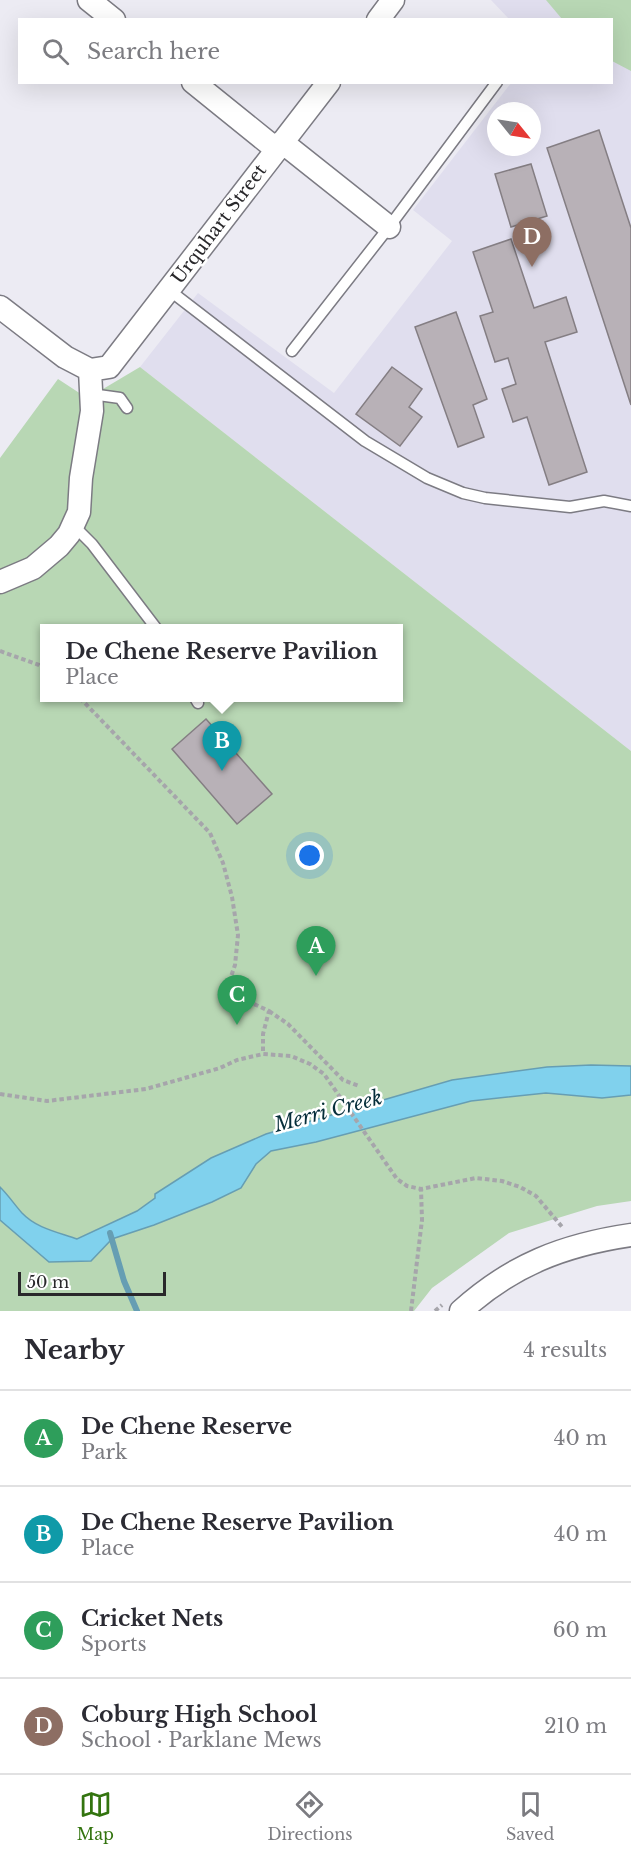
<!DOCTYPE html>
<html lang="en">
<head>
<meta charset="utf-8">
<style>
  :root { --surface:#fff; --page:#f2f2f3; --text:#2b2b33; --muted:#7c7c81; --line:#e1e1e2; --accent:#33740f }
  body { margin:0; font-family:"Libre Baskerville",serif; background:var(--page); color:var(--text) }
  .compass { position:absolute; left:487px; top:102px; width:54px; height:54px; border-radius:50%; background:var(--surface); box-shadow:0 6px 24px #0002; rotate:120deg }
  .scale { position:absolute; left:18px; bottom:15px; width:148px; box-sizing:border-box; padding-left:6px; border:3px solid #29282b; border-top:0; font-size:16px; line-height:21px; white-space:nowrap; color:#29282b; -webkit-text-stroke:4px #fff; paint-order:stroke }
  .you { position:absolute; left:310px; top:856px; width:21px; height:21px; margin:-15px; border:4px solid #fff; border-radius:50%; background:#1a73e8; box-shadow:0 0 0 9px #1a73e833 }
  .badge { display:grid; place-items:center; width:39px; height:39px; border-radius:50%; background:var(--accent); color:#fff; font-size:20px; font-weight:700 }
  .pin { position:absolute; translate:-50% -50px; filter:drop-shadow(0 2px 3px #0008) }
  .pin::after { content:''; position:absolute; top:32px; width:21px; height:18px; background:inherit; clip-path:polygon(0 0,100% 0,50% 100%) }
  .popup { position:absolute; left:40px; top:624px; width:363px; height:78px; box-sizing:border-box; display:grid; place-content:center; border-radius:0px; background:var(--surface); filter:drop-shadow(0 2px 4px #0005); font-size:20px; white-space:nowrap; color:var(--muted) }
  .popup b { font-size:22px; color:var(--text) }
  .popup::after { content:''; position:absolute; left:50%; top:100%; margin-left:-12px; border:12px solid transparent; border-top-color:var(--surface) }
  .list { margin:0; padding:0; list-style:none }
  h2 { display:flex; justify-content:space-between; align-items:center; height:78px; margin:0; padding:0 24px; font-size:26px }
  h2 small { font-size:20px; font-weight:400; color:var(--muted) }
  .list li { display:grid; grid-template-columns:39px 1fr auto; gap:18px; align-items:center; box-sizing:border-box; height:96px; padding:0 24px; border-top:2px solid var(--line) }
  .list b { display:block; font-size:22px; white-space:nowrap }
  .list p { margin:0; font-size:20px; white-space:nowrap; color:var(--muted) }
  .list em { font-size:20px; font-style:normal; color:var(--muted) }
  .icon { flex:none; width:33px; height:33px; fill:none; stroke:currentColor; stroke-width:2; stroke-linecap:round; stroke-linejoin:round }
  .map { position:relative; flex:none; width:631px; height:1311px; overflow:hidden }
  .search { position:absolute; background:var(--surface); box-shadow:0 6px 24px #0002; left:18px; right:18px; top:18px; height:66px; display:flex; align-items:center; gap:15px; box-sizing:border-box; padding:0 21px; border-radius:0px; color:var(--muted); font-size:22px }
  .sheet { height:462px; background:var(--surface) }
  nav { display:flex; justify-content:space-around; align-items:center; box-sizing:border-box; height:84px; border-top:2px solid var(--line); background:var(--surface); font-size:16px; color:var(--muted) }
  nav a { display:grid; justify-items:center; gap:3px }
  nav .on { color:var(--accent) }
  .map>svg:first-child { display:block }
  .built { fill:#e0deee; fill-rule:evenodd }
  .green { fill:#b8d7b4; fill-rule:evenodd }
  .water { fill:#80d1ed; stroke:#669eb3; stroke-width:1.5 }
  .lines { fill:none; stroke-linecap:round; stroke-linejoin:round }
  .stream { stroke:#669eb3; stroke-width:6 }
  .building { fill:#b8b1b7; stroke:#847e83; stroke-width:1.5 }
  .service-casing { stroke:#7c7b83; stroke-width:13 }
  .minor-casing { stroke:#7c7b83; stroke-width:25 }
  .path { stroke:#a6a5ab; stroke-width:4; stroke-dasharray:4.5 3; stroke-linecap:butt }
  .service { stroke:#fff; stroke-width:10 }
  .minor { stroke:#fff; stroke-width:22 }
  .labels { text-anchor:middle; stroke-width:5; stroke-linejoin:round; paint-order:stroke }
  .street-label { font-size:18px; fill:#29282b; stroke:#fff }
  .water-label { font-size:20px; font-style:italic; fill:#062e3a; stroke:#fff }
</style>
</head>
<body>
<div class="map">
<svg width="631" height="1311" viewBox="0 0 631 1311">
  <rect width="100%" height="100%" fill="#ecebf3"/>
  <!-- built -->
  <path class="built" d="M491 0H631V751L140 367 198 293 334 393 452 241 413 210 511 83 612 82V20L509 19ZM496 111H532V147H496Z"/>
  <!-- green -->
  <path class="green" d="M546 0H631V71L612 61V20L562 19Z
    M140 367 631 751V1201L597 1206 509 1233 432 1288 414 1311H0V458L58 379 84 396 103 389ZM45 628H399V698H45Z"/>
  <!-- water -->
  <path class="water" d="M591 1065 631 1066V1095L602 1098 546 1093 471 1101 316 1142 271 1151 256 1164 241 1188 212 1202 154 1225 112 1239 91 1261 49 1262 0 1220V1187C9 1196 14 1204 22 1213 36 1228 57 1232 77 1239L137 1211 155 1198V1194L211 1158 266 1134 452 1080 547 1067Z"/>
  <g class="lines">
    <!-- stream -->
    <path class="stream" d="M110 1233 124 1281 137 1311"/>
  </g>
  <!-- building -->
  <path class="building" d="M599 130 631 228V405L547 148Z
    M531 164 547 216 511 227 495 174Z
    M511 239 534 308 566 297 577 332 545 342 587 472 549 485 527 417 513 422 502 389 516 384 508 358 495 362 480 316 493 312 473 252Z
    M456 312 487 399 473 405 484 437 458 447 415 327Z
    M392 367 422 389 409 407 422 417 400 446 356 414Z
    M206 719 272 794 237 824 172 749Z"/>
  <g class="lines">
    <defs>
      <path id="service" d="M169 290 365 441 427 478 463 493 485 498 570 507 604 501 631 506
        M292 351 389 227 497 82
        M91 394 120 398 127 408
        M73 525 92 544 156 628
        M195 698 198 703"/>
      <path id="minor" d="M89 0 114 20
        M378 20 393 0
        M193 82 276 149
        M282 142 389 227
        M0 307 65 357 90 370 109 367 329 82
        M0 582 33 568 59 546 69 534 79 512 81 478 92 411 90 370
        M461 1311C512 1265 563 1245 631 1235"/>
    </defs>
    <!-- service casing -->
    <use href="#service" class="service-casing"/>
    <!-- minor casing -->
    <use href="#minor" class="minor-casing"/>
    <!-- path -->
    <path class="path" d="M0 651 39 665 45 669
      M80 698 210 833 223 863 232 897 238 935 235 965 226 991 269 1011 263 1034V1054
      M269 1011 288 1024 343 1080 359 1086
      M0 1094 47 1101 146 1089 220 1068 237 1060 263 1054 291 1056 310 1064 324 1074 397 1179 407 1186 421 1189 476 1178 502 1181 520 1187 536 1196 563 1228
      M411 1311 422 1220 421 1189
      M435 1311 442 1305"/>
    <!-- service -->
    <use href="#service" class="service"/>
    <!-- minor -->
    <use href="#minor" class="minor"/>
  </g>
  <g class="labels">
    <!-- street labels -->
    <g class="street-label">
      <text transform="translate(219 224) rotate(-53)" y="6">Urquhart Street</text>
    </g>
    <!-- water labels -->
    <g class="water-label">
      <text transform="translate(328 1111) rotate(-15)" y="7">Merri Creek</text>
    </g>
  </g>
</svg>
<svg class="compass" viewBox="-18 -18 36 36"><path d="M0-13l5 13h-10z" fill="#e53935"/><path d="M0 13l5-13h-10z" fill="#7c7c81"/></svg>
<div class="scale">50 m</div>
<div class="you"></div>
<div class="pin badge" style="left:316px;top:976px;background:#2e9e5b">A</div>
<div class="pin badge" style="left:222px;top:771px;background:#0f9aa8">B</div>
<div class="popup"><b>De Chene Reserve Pavilion</b>Place</div>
<div class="pin badge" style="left:237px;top:1025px;background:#2e9e5b">C</div>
<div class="pin badge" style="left:532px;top:267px;background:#8d6e63">D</div>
<div class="search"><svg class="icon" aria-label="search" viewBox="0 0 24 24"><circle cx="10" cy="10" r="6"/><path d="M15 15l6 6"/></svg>Search here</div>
</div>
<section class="sheet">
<h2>Nearby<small>4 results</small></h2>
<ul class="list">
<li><span class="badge" style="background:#2e9e5b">A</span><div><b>De Chene Reserve</b><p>Park</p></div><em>40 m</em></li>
<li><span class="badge" style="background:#0f9aa8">B</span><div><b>De Chene Reserve Pavilion</b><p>Place</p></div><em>40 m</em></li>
<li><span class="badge" style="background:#2e9e5b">C</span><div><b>Cricket Nets</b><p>Sports</p></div><em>60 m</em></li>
<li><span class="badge" style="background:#8d6e63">D</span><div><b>Coburg High School</b><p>School · Parklane Mews</p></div><em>210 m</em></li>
</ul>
</section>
<nav>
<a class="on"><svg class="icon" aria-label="map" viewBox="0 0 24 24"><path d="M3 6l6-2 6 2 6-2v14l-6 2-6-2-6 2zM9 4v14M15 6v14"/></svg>Map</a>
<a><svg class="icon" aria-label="directions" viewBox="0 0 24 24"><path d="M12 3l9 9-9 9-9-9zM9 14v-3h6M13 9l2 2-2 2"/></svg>Directions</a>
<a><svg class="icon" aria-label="saved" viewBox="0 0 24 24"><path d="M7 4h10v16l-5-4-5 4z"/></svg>Saved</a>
</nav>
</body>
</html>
